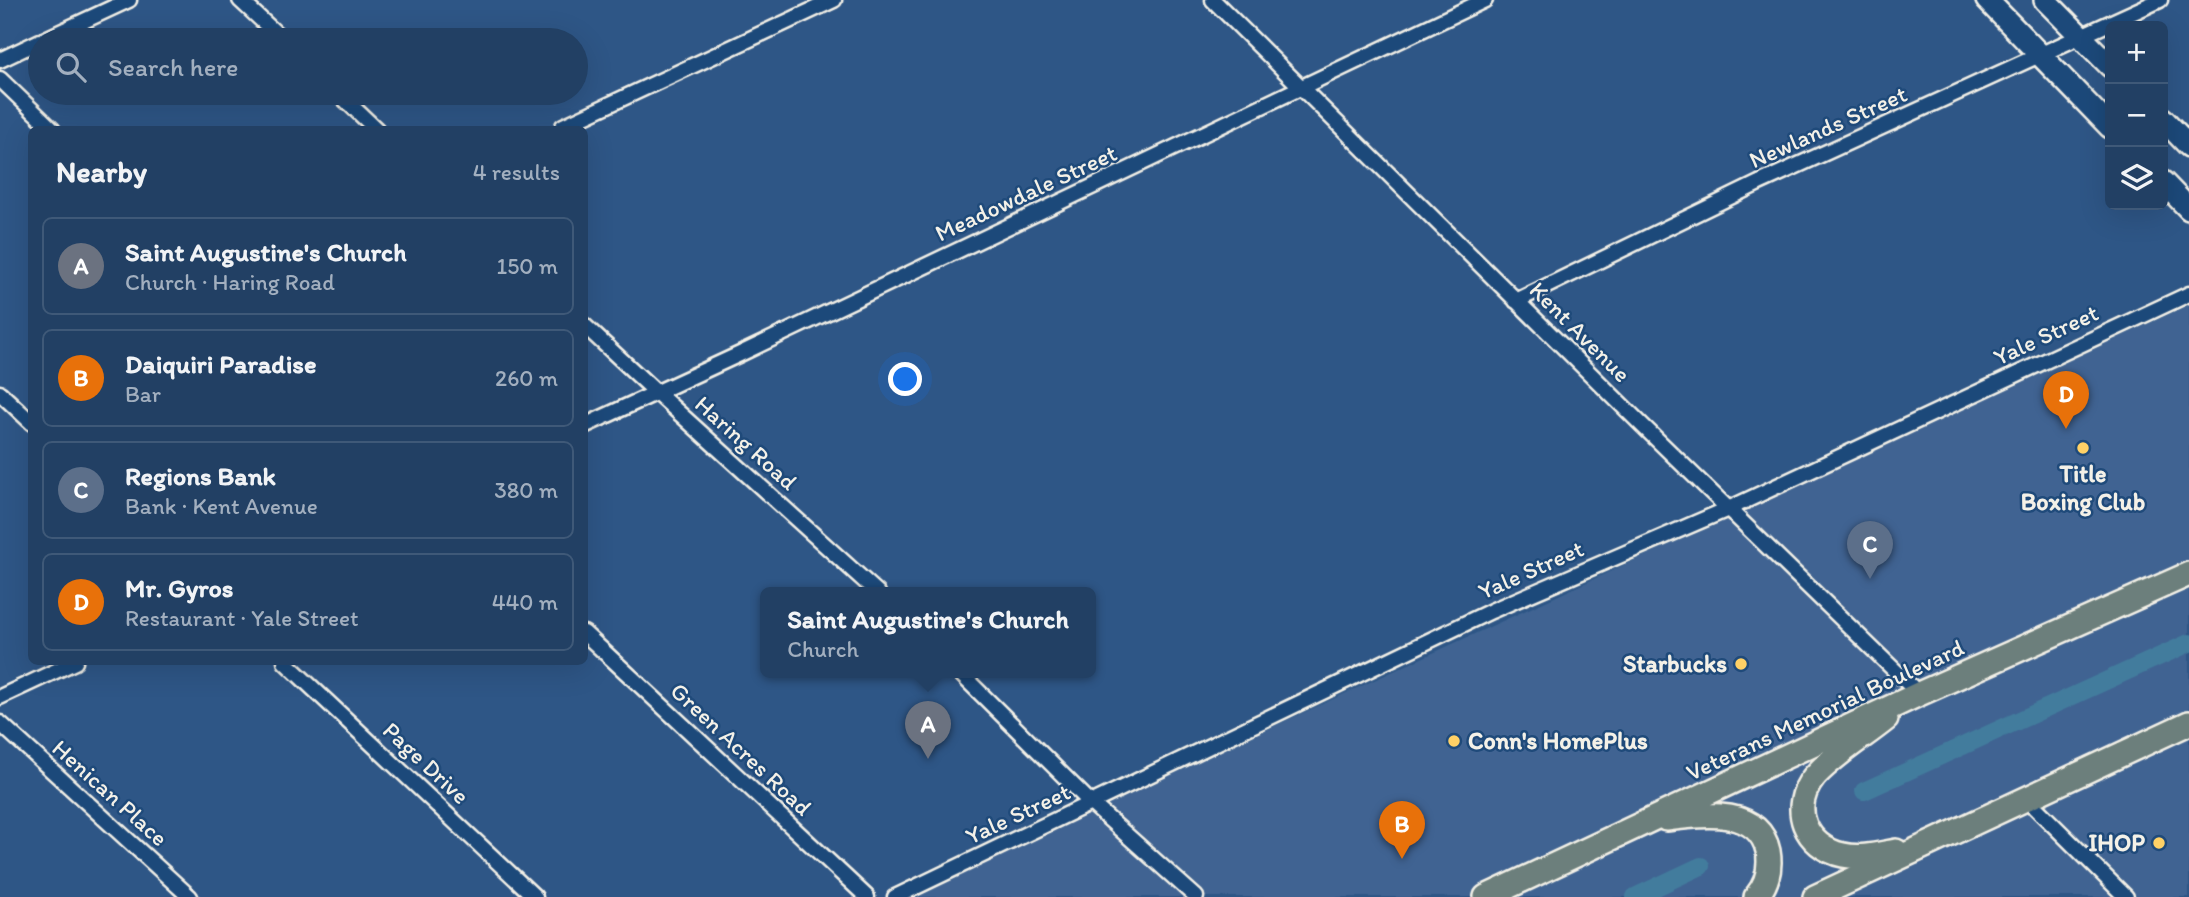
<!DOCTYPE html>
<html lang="en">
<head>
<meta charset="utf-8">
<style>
  :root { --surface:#224064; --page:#2a476a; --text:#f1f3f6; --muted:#a2afbf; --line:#3f5978; --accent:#e797bd }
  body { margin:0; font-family:Itim,sans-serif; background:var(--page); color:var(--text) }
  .controls { position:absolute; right:21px; top:21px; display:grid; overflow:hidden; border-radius:10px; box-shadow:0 7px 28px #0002 }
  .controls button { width:63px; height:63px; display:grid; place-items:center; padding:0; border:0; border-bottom:2px solid var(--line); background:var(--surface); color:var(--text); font:35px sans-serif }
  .you { position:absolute; left:906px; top:380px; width:24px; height:24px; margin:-18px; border:5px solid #fff; border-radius:50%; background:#1a73e8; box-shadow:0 0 0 10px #1a73e833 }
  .badge { display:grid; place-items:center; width:46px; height:46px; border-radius:50%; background:var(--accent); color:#fff; font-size:23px; font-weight:700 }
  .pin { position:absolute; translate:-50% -58px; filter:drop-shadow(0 2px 4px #0008) }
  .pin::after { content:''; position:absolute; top:37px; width:24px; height:21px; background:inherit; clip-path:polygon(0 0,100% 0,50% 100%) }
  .popup { position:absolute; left:760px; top:587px; width:336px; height:91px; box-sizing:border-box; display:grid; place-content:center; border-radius:10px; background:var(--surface); filter:drop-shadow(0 2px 5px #0005); font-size:23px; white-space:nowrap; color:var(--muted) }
  .popup b { font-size:26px; color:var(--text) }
  .popup::after { content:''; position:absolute; left:50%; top:100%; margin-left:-14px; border:14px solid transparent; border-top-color:var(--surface) }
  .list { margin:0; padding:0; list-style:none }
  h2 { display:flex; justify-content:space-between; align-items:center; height:91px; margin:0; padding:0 28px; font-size:30px }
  h2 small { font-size:23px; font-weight:400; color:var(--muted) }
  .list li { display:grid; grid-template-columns:46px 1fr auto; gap:21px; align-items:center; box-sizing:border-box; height:98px; margin:0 14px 14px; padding:0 14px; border:2px solid var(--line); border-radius:10px }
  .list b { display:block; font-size:26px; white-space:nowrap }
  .list p { margin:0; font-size:23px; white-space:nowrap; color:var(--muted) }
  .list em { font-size:23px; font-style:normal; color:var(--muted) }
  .icon { flex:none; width:38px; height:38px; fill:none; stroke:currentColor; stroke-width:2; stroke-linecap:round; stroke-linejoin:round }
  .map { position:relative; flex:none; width:2189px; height:897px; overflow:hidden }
  .search { position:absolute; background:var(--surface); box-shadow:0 7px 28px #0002; left:28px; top:28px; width:560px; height:77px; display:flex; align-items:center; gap:18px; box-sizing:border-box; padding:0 24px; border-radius:38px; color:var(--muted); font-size:26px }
  .panel { position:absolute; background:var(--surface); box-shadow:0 7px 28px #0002; left:28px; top:126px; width:560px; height:539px; border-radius:10px }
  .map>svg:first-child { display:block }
  .built { fill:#3f6492 }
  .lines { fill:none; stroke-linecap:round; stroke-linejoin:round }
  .canal { stroke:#437b9d; stroke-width:18 }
  .street-casing { stroke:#f4f1e8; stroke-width:19 }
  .secondary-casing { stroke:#f4f1e8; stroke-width:26 }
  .primary-casing { stroke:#f4f1e8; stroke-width:28 }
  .street { stroke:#1f4a7a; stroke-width:14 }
  .secondary { stroke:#1f4a7a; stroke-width:21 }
  .primary { stroke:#6c7f7c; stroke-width:23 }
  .poi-dot { fill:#ffd166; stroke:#1f4a7a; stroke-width:2.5 }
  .labels { text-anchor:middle; stroke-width:5; stroke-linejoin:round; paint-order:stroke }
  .street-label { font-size:24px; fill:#f4f1e8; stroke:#1f4a7a }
  .poi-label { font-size:24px; font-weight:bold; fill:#f4f1e8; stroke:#1f4a7a; text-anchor:end }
</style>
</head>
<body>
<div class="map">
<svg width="2189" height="897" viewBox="0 0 2189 897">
  <rect width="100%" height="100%" fill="#2e5686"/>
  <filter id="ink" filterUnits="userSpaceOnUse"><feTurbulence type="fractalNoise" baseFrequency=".0143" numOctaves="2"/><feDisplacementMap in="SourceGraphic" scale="14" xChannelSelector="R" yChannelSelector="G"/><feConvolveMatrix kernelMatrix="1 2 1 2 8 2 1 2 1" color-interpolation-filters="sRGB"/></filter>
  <g filter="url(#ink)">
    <!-- built -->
    <path class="built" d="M2189 305V897H903Z"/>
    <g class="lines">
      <!-- canal -->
      <path class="canal" d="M1864 791 2189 643
        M1635 897 1701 866"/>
      <defs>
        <path id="street" d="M240 0 283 40
          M1213 0 1642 425 1919 694
          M43 40 129 0
          M0 60 40 41
          M0 79 53 130
          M338 93 377 130
          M563 126 834 0
          M1516 301 1759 183 2160 0
          M584 325 657 393 878 593
          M0 393 32 423
          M584 426 740 354 1485 0
          M584 633 867 897
          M285 662 535 897
          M960 673 1092 804 1196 897
          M0 697 75 662
          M0 723 190 897
          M2027 799 2126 897
          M895 897 1491 611 1728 509 2189 294"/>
        <path id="secondary" d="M1987 0 2110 127
          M2045 0 2110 66
          M2163 119 2189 146
          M2163 182 2189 209"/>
        <path id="primary" d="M1886 719C1864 737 1832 756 1814 777 1789 808 1805 847 1843 855 1861 859 1879 854 1896 851
          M1666 819C1702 815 1758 806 1768 851 1771 868 1767 884 1756 897
          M1486 897 1919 694 2189 574
          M1815 897 2189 723"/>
      </defs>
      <!-- street casing -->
      <use href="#street" class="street-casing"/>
      <!-- secondary casing -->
      <use href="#secondary" class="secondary-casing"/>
      <!-- primary casing -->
      <use href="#primary" class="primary-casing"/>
      <!-- street -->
      <use href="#street" class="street"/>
      <!-- secondary -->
      <use href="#secondary" class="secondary"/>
      <!-- primary -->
      <use href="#primary" class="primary"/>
    </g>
  </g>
  <!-- markers -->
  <g class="poi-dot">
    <circle cx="2083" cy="448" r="7"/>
    <circle cx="1741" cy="664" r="7"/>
    <circle cx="1454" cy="741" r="7"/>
    <circle cx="2159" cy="843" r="7"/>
  </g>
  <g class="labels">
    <!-- street labels -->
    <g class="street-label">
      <text transform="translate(1828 127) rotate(-24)" y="8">Newlands Street</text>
      <text transform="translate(1026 193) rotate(-25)" y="8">Meadowdale Street</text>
      <text transform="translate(1580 332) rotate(45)" y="8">Kent Avenue</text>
      <text transform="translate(2046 335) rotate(-25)" y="8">Yale Street</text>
      <text transform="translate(746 443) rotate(42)" y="8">Haring Road</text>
      <text transform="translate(1531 570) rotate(-24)" y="8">Yale Street</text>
      <text transform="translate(1825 710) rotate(-25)" y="8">Veterans Memorial Boulevard</text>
      <text transform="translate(741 749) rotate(43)" y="8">Green Acres Road</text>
      <text transform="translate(426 763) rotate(43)" y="8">Page Drive</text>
      <text transform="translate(110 793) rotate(42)" y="8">Henican Place</text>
      <text transform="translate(1018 814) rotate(-25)" y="8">Yale Street</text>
    </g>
    <!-- poi labels -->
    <g class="poi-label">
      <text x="2083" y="482" text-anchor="middle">Title<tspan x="2083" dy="28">Boxing Club</tspan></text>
      <text x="1727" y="672">Starbucks</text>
      <text x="1468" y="749" text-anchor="start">Conn's HomePlus</text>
      <text x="2145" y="851">IHOP</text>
    </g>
  </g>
</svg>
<div class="controls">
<button>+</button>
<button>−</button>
<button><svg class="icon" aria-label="layers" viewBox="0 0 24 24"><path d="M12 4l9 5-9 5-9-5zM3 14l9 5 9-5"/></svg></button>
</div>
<div class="you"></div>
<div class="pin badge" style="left:928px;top:759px;background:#6b7280">A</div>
<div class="popup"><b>Saint Augustine's Church</b>Church</div>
<div class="pin badge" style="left:1402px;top:859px;background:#e8710a">B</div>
<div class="pin badge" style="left:1870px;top:579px;background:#5c6f8a">C</div>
<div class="pin badge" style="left:2066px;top:429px;background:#e8710a">D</div>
<div class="search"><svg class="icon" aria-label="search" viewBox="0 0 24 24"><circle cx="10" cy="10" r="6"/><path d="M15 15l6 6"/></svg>Search here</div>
<section class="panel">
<h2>Nearby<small>4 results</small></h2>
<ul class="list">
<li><span class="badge" style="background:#6b7280">A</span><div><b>Saint Augustine's Church</b><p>Church · Haring Road</p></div><em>150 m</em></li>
<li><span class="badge" style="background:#e8710a">B</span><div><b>Daiquiri Paradise</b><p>Bar</p></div><em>260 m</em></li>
<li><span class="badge" style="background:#5c6f8a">C</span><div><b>Regions Bank</b><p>Bank · Kent Avenue</p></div><em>380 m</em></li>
<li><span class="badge" style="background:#e8710a">D</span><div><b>Mr. Gyros</b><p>Restaurant · Yale Street</p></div><em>440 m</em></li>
</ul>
</section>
</div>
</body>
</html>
